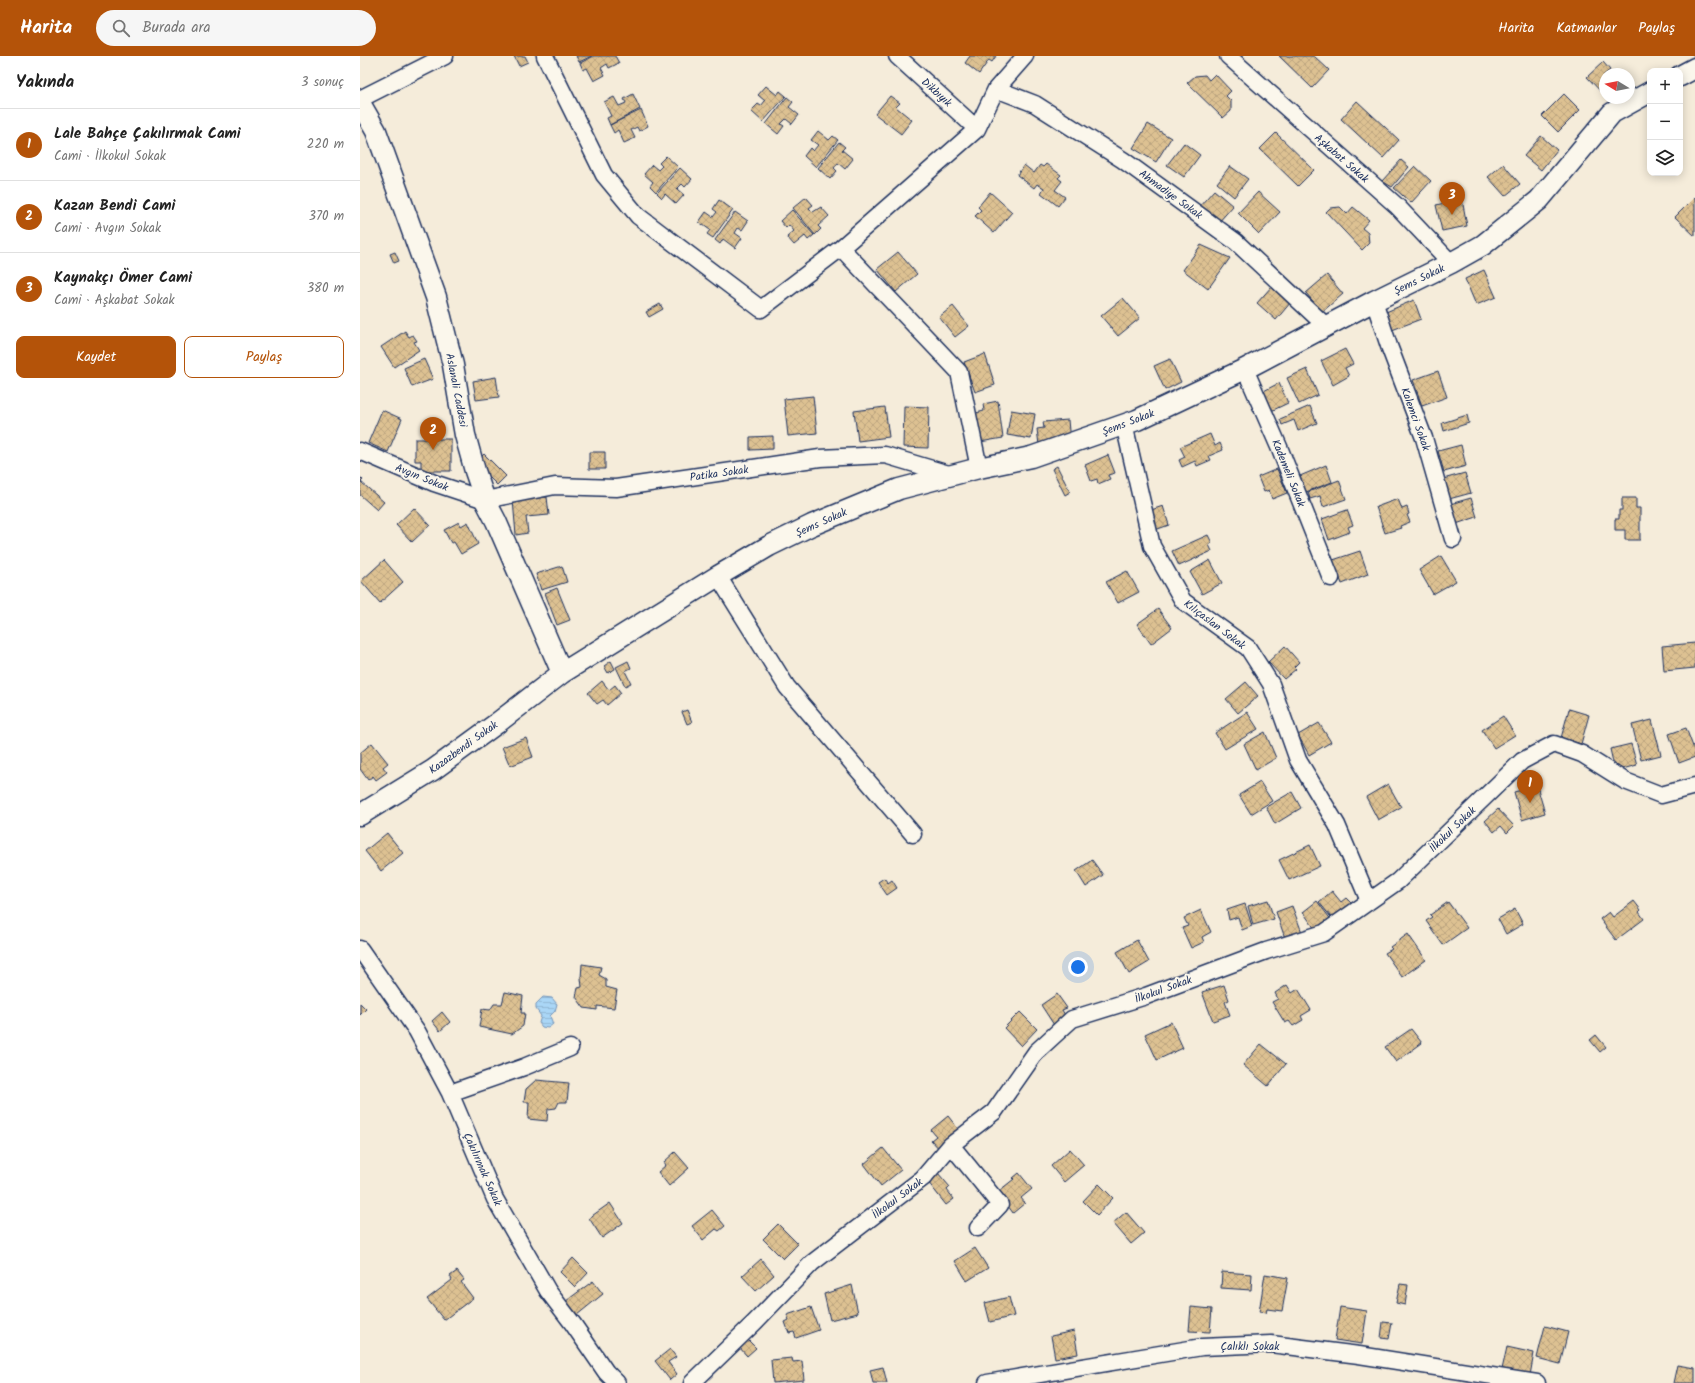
<!DOCTYPE html>
<html lang="tr">
<head>
<meta charset="utf-8">
<style>
  :root { --surface:#fff; --page:#f6f6f6; --text:#222; --muted:#767676; --line:#e0e0e0; --accent:#b45309 }
  body { margin:0; font-family:Kalam,sans-serif; background:var(--page); color:var(--text) }
  .controls { position:absolute; right:12px; top:12px; display:grid; overflow:hidden; border-radius:8px; box-shadow:0 2px 10px #0003 }
  .controls button { width:36px; height:36px; display:grid; place-items:center; padding:0; border:0; border-bottom:1px solid var(--line); background:var(--surface); color:var(--text); font:20px sans-serif }
  .compass { position:absolute; left:1239px; top:12px; width:36px; height:36px; border-radius:50%; background:var(--surface); box-shadow:0 2px 10px #0003; rotate:280deg }
  .you { position:absolute; left:718px; top:911px; width:14px; height:14px; margin:-10px; border:3px solid #fff; border-radius:50%; background:#1a73e8; box-shadow:0 0 0 6px #1a73e833 }
  .badge { display:grid; place-items:center; width:26px; height:26px; border-radius:50%; background:var(--accent); color:#fff; font-size:13px; font-weight:700 }
  .pin { position:absolute; translate:-50% -33px; filter:drop-shadow(0 1px 2px #0008) }
  .pin::after { content:''; position:absolute; top:21px; width:14px; height:12px; background:inherit; clip-path:polygon(0 0,100% 0,50% 100%) }
  .list { margin:0; padding:0; list-style:none }
  h2 { display:flex; justify-content:space-between; align-items:center; height:52px; margin:0; padding:0 16px; font-size:17px }
  h2 small { font-size:13px; font-weight:400; color:var(--muted) }
  .list li { display:grid; grid-template-columns:26px 1fr auto; gap:12px; align-items:center; box-sizing:border-box; height:72px; padding:0 16px; border-top:1px solid var(--line) }
  .list b { display:block; font-size:15px; white-space:nowrap }
  .list p { margin:0; font-size:13px; white-space:nowrap; color:var(--muted) }
  .list em { font-size:13px; font-style:normal; color:var(--muted) }
  .actions { display:flex; gap:8px; padding:12px 16px }
  .actions a { flex:1; padding:9px 0; border:1px solid var(--accent); border-radius:8px; text-align:center; font-size:14px; color:var(--accent) }
  .actions .main { background:var(--accent); color:#fff }
  .icon { flex:none; width:22px; height:22px; fill:none; stroke:currentColor; stroke-width:2; stroke-linecap:round; stroke-linejoin:round }
  .map { position:relative; flex:none; width:1335px; height:1327px; overflow:hidden }
  header { display:flex; align-items:center; gap:24px; box-sizing:border-box; height:56px; padding:0 20px; background:var(--accent); color:#fff }
  header strong { font-size:19px }
  nav { display:flex; gap:22px; margin-inline-start:auto; font-size:14px }
  .search { width:280px; height:36px; background:var(--page); display:flex; align-items:center; gap:10px; box-sizing:border-box; padding:0 14px; border-radius:22px; color:var(--muted); font-size:15px }
  main { display:flex }
  aside { flex:1; background:var(--surface) }
  .map>svg:first-child { display:block }
  .water { fill:url(#water-rules); stroke:#7193b9 }
  .building { fill:url(#building-cross-hatch); stroke:#1b2f5e }
  .lines { fill:none; stroke-linecap:round; stroke-linejoin:round }
  .minor-casing { stroke:#1b2f5e; stroke-width:19 }
  .tertiary-casing { stroke:#1b2f5e; stroke-width:23 }
  .minor { stroke:#fbf7ec; stroke-width:16 }
  .tertiary { stroke:#fbf7ec; stroke-width:20 }
  .labels { text-anchor:middle; stroke-width:4; stroke-linejoin:round; paint-order:stroke }
  .street-label { font-size:11px; fill:#1b2f5e; stroke:#fbf7ec }
</style>
</head>
<body>
<header>
<strong>Harita</strong>
<div class="search"><svg class="icon" aria-label="search" viewBox="0 0 24 24"><circle cx="10" cy="10" r="6"/><path d="M15 15l6 6"/></svg>Burada ara</div>
<nav><a>Harita</a><a>Katmanlar</a><a>Paylaş</a></nav>
</header>
<main>
<aside>
<h2>Yakında<small>3 sonuç</small></h2>
<ul class="list">
<li><span class="badge">1</span><div><b>Lale Bahçe Çakılırmak Cami</b><p>Cami · İlkokul Sokak</p></div><em>220 m</em></li>
<li><span class="badge">2</span><div><b>Kazan Bendi Cami</b><p>Cami · Avgın Sokak</p></div><em>370 m</em></li>
<li><span class="badge">3</span><div><b>Kaynakçı Ömer Cami</b><p>Cami · Aşkabat Sokak</p></div><em>380 m</em></li>
</ul>
<div class="actions"><a class="main">Kaydet</a><a>Paylaş</a></div>
</aside>
<div class="map">
<svg width="1335" height="1327" viewBox="0 0 1335 1327">
  <defs>
    <pattern id="water-rules" width="6" height="5" patternUnits="userSpaceOnUse"><rect width="6" height="5" fill="#aad6f6"/><path d="M0 2.5h6" fill="none" stroke="#92b8d5"/></pattern>
    <pattern id="building-cross-hatch" width="8" height="8" patternUnits="userSpaceOnUse"><rect width="8" height="8" fill="#ddc192"/><path d="M0 0l8 8M0 8l8-8" fill="none" stroke="#bda680"/></pattern>
  </defs>
  <rect width="100%" height="100%" fill="#f5ecda"/>
  <filter id="ink" filterUnits="userSpaceOnUse"><feTurbulence type="fractalNoise" baseFrequency=".025" numOctaves="2"/><feDisplacementMap in="SourceGraphic" scale="8" xChannelSelector="R" yChannelSelector="G"/><feConvolveMatrix kernelMatrix="1 2 1 2 8 2 1 2 1" color-interpolation-filters="sRGB"/></filter>
  <g filter="url(#ink)">
    <!-- water -->
    <path class="water" d="M183 941 192 942 197 948 195 955 190 960 193 968 188 972 182 971 179 967 181 960 176 953V948Z"/>
    <!-- building -->
    <path class="building" d="M154 0H165L168 6 159 10Z
      M216 0H232L219 6Z
      M234 0H255L259 7 249 12 247 8 241 12 245 19 234 25 227 12 223 14 220 7Z
      M610 0H636L632 6 629 4 619 18 605 7Z
      M919 0H954L969 14 952 32Z
      M1243 6 1250 14 1244 19 1245 40 1227 21Z
      M855 18 871 35 866 40 871 45V55L863 62 827 27 835 20 845 19 849 24Z
      M406 30 417 39 420 35 426 40 403 66 391 55 398 48 401 50 405 45 398 39Z
      M273 38 280 53 250 69 247 62 251 60 244 46 254 41 259 50 266 47 264 43Z
      M1204 38 1220 54 1198 76 1182 60Z
      M530 40 540 47 536 51 552 64 541 78 515 58Z
      M427 41 433 46 429 51 439 59 432 68 426 63 421 68 424 70 418 78 406 68Z
      M997 45 1039 84 1023 102 981 63Z
      M281 54 288 70 279 75 277 71 271 74 275 82 264 87 258 74 254 77 250 69Z
      M788 68 811 82 796 106 773 92Z
      M458 75 469 84 473 80 478 84 456 111 444 100 450 92 453 95 458 89 451 84Z
      M916 77 954 114 938 130 900 93Z
      M1181 80 1197 94 1181 114 1164 100Z
      M479 86 485 91 482 94 493 103 485 113 478 107 474 112 477 115 470 123 458 112Z
      M824 87 840 99 824 121 807 109Z
      M306 100 318 111 296 136 290 130 293 126 284 118 292 109 298 114 302 110 299 107Z
      M1041 104 1049 111 1032 131 1022 125Z
      M686 108 701 119 698 122 702 125 695 134 705 141 698 150 681 137 684 132 677 128 674 132 657 119 664 109 674 117 680 109 683 111Z
      M1143 108 1160 128 1145 140 1128 121Z
      M870 110 888 123 874 141 857 127Z
      M1055 110 1071 125 1051 147 1034 132Z
      M320 112 332 123 325 131 322 128 317 133 324 139 316 148 305 138 302 142 297 137Z
      M854 134 873 150 858 167 839 151Z
      M630 136 652 156 634 177 615 160 621 154 618 151Z
      M898 136 920 156 899 178 878 157Z
      M446 141 453 149 449 152 453 156 461 151 469 160 458 170 461 173 455 179 433 152Z
      M1335 141V180L1315 161Z
      M1102 143 1107 170 1082 175 1076 149Z
      M359 144 373 154 353 182 347 178 350 174 339 166 346 156 353 161 357 156 353 153Z
      M980 151 987 158 993 151 1009 164 1002 172 1008 177 1009 187 1002 194 966 156 970 152Z
      M432 154 454 179 448 184 445 180 434 189 427 181 434 175 429 169 426 172 420 165Z
      M375 156 388 165 382 174 378 172 375 177 382 182 375 192 363 183 360 188 355 184Z
      M841 189 870 202 848 233 823 214Z
      M35 196 39 205 34 207 30 198Z
      M538 196 557 218 536 236 517 213Z
      M1124 214 1136 241 1116 249 1105 223Z
      M967 219 983 238 962 256 946 237Z
      M912 230 931 246 916 264 897 247Z
      M763 242 780 262 758 280 741 260Z
      M1054 244 1061 263 1032 274 1026 256Z
      M300 248 303 253 289 261 286 256Z
      M593 250 609 270 595 281 579 261Z
      M45 275 49 281 53 279 57 285 54 286 59 294 34 311 21 291Z
      M985 293 993 308 985 312 989 320 973 329 961 305Z
      M625 298 635 329 615 336 604 306Z
      M64 303 73 323 52 331 44 312Z
      M810 303 821 326 805 334 794 310Z
      M947 313 958 339 939 348 927 322Z
      M1078 315 1087 341 1062 350 1053 324Z
      M136 321 139 341 116 344 113 325Z
      M919 327 928 347 907 357 898 338Z
      M453 340 457 377 428 380 424 343Z
      M638 345 643 382 620 386 616 357 624 355 623 348Z
      M544 350 569 351 568 392 543 391Z
      M950 350 957 367 938 375 934 364 922 369 920 363Z
      M525 351 529 381 498 385 494 355Z
      M22 354 42 363 28 396 8 387Z
      M651 354 675 358 671 383 647 379Z
      M1107 359 1109 367 1084 375 1082 367Z
      M708 364 710 386 679 389 677 373 684 372 683 366Z
      M850 378 855 390 860 387 863 394 849 400 851 404 837 410 835 405 822 411 819 404 825 401 820 391Z
      M413 380V393L390 394V381Z
      M55 383H91V415H61V405H55Z
      M1101 389 1106 410 1084 416 1078 395Z
      M229 396H245V413H229Z
      M124 398 146 420 137 429 115 407Z
      M748 399 755 417 748 419 750 423 738 428 737 423 731 425 725 409Z
      M966 409 972 426 946 436 940 420Z
      M697 410 710 436 705 439 692 413Z
      M917 413 927 437 912 443 909 434 904 436 898 421Z
      M1105 417 1111 437 1089 443 1083 423Z
      M0 421 3 424 1 426 24 446 17 454 0 439Z
      M979 424 986 443 963 451 960 440 950 443 948 436Z
      M187 441 189 459 166 461 168 477 156 479 153 444Z
      M1111 442 1117 461 1096 468 1090 448Z
      M1262 442H1276V452H1280V484H1265V474H1255V463H1259V454H1262Z
      M1038 443 1042 453 1047 451 1049 458 1047 459 1050 466 1040 470 1041 472 1025 477 1016 451Z
      M803 450 809 469 795 474 788 455Z
      M54 452 70 469 52 486 36 469Z
      M987 454 993 469 988 471 990 476 969 484 962 463Z
      M99 466 101 470 108 466 118 488 101 498 94 486 91 487 84 474Z
      M848 479 852 487 849 489 852 495 819 510 812 495Z
      M1000 495 1008 518 982 528 973 504Z
      M1081 500 1096 525 1073 538 1059 514Z
      M24 504 43 526 20 547 1 525Z
      M850 504 862 527 842 538 830 516Z
      M202 510 207 526 181 534 176 518Z
      M767 515 779 536 758 547 746 526Z
      M197 532 210 564 197 569 185 537Z
      M798 553 812 572 791 588 777 568Z
      M1335 587V612L1304 615 1302 590Z
      M925 590 939 606 934 611 936 613 924 623 908 606Z
      M251 605 255 613 248 617 244 610Z
      M268 605 271 612 265 615 271 627 265 630 256 611Z
      M242 625 249 634 255 629 261 637 247 649 243 644 237 648 228 637Z
      M886 626 898 640 878 657 866 643Z
      M1209 653 1229 659 1221 688 1201 682Z
      M327 654 332 666 327 668 322 656Z
      M887 656 898 673 865 693 855 677Z
      M1143 660 1155 679 1134 692 1122 674Z
      M1292 664 1301 699 1281 704 1272 669Z
      M959 667 971 686 949 699 938 679Z
      M1326 672 1335 696V701L1319 707 1309 678Z
      M905 676 916 702 896 714 884 688Z
      M166 682 173 701 150 710 142 691Z
      M12 687 28 707 23 711 27 716 16 724 13 720 8 724 0 713V697Z
      M1271 688 1277 709 1255 715 1250 693Z
      M900 726 912 745 891 758 879 739Z
      M1028 728 1041 751 1018 764 1006 741Z
      M1177 730 1185 757 1162 764 1154 736Z
      M932 736 941 752 915 768 906 751Z
      M1138 753 1154 770 1147 777 1141 770 1134 776 1125 765Z
      M27 777 43 797 21 815 5 795Z
      M950 789 960 810 929 824 919 804Z
      M732 804 743 819 726 831 716 815Z
      M524 822 528 827 532 824 537 832 527 839 518 826Z
      M972 835 981 846 986 842 993 849 974 865 959 846Z
      M908 844 914 863 893 869 888 850Z
      M957 845 972 865 957 876 943 856Z
      M1274 845 1281 854 1279 856 1284 863 1256 884 1240 863 1249 856 1253 861Z
      M1088 846 1107 872 1083 889 1066 865 1072 861 1070 859Z
      M885 848 892 870 882 874 878 861 869 864 867 854Z
      M932 850 943 879 926 885 916 856Z
      M1155 853 1163 868 1146 878 1138 863Z
      M841 854 851 876 842 881 844 886 831 892 822 872 828 870 824 862Z
      M1048 878 1066 904 1042 921 1025 897 1032 893 1030 891Z
      M777 884 789 906 769 918 757 896Z
      M222 908 241 911 239 919 246 923V931L257 934 254 952 237 950V954L224 952 216 941 218 932 222 931 221 922Z
      M864 929 869 944 865 946 870 959 853 965 842 936Z
      M927 929 932 937 938 933 951 954 941 960 943 964 933 970 929 965 925 967 912 946 918 943 915 937Z
      M145 936 163 940 161 957H165L163 970 152 978 119 971 122 953 130 954 134 948H142Z
      M697 938 707 952 702 954 706 961 694 969 681 949Z
      M0 947 6 953 0 959Z
      M82 956 90 966 80 975 72 965Z
      M660 956 677 973 661 990 644 972Z
      M811 966 823 992 797 1004 785 978Z
      M1051 973 1062 987 1036 1006 1025 991Z
      M1236 979 1246 991 1240 996 1230 984Z
      M901 988 926 1008 908 1030 883 1009Z
      M176 1024 209 1027 207 1046H199L196 1052 188 1053 187 1065 168 1063 169 1046H164L166 1033Z
      M588 1060 603 1079 582 1096 571 1084 576 1080 571 1074Z
      M523 1092 541 1114 521 1130 504 1108Z
      M710 1093 724 1109 704 1126 691 1110Z
      M315 1096 329 1112 309 1130 298 1116 306 1109 304 1106Z
      M578 1117 590 1131 587 1134 594 1143 586 1149 568 1126Z
      M659 1117 672 1133 661 1142 665 1147 653 1157 646 1147 635 1138 654 1123 653 1122Z
      M739 1128 753 1142 737 1159 723 1145Z
      M250 1147 263 1167 242 1182 229 1162Z
      M352 1154 365 1170 359 1175 356 1173 343 1184 332 1170Z
      M766 1156 784 1177 771 1188 753 1167Z
      M418 1168 438 1188 423 1203 403 1183Z
      M615 1192 628 1212 607 1225 595 1205Z
      M213 1202 228 1217 215 1231 200 1216Z
      M401 1203 414 1219 396 1235 382 1220Z
      M97 1215 104 1224 101 1226 113 1242 84 1264 67 1243 92 1224 90 1220Z
      M862 1216 892 1218 891 1234 861 1232Z
      M905 1218 928 1222 922 1255 907 1253 906 1257 899 1256Z
      M233 1225 243 1238 217 1259 206 1245Z
      M1040 1228 1048 1229 1045 1249 1036 1247Z
      M492 1229 498 1257 470 1264 464 1238Z
      M649 1241 654 1260 630 1266 625 1247Z
      M451 1251 459 1274 436 1282 434 1276 429 1277 425 1266 429 1264 427 1259Z
      M831 1251 852 1253 850 1276 829 1275Z
      M980 1251 1007 1255 1002 1288 975 1284Z
      M1023 1266 1032 1267 1029 1283 1021 1282Z
      M1185 1270 1208 1276 1200 1308 1177 1302Z
      M714 1275 718 1298 695 1302 691 1280Z
      M387 1283 396 1292 387 1300 379 1291Z
      M1147 1291 1174 1297 1169 1325 1141 1318Z
      M310 1293 316 1301 308 1306 317 1318 310 1324 295 1305Z
      M432 1302 433 1306 442 1305 444 1324 413 1327 411 1304Z
      M1317 1309 1335 1312V1327H1313Z
      M523 1311 527 1327H513L510 1314Z"/>
    <g class="lines">
      <defs>
        <path id="minor" d="M185 0 244 119 278 160 401 253 481 192 617 73 636 33 665 0
          M537 0 617 73
          M868 0 1037 150 1091 207
          M636 33 675 48 763 104 876 186 967 271
          M0 43 85 0
          M481 192 599 316 619 412
          M1014 245 1029 290 1064 382 1093 483
          M885 313 919 391 971 522
          M764 368 792 490 823 545 888 592 911 628 938 704 977 769 1009 845
          M0 395 74 427 125 444 195 430 256 432 460 402 525 399 592 419
          M358 520 427 631 553 778
          M0 893 57 975 90 1037 135 1143 188 1235 213 1268 246 1316 257 1327
          M90 1037 164 1011 210 992
          M591 1089 640 1149 618 1172
          M332 1327 395 1266 452 1207 563 1122 591 1089 634 1056 676 996 712 963 786 940 906 895 964 877 1038 825 1162 705 1194 688 1222 698 1265 725 1301 739 1335 730
          M627 1327 842 1291 911 1288 999 1299 1177 1327"/>
        <path id="tertiary" d="M1320 20 1335 12
          M0 47 16 75 76 241 93 309 105 379 115 415 125 444 136 465 202 617
          M0 759 73 714 136 668 202 617 358 520 409 490 452 469 539 433 619 412 671 401 777 364 885 313 1014 245 1091 207 1123 189 1179 144 1252 57 1290 36"/>
      </defs>
      <!-- minor casing -->
      <use href="#minor" class="minor-casing"/>
      <!-- tertiary casing -->
      <use href="#tertiary" class="tertiary-casing"/>
      <!-- minor -->
      <use href="#minor" class="minor"/>
      <!-- tertiary -->
      <use href="#tertiary" class="tertiary"/>
    </g>
  </g>
  <g class="labels">
    <!-- street labels -->
    <g class="street-label">
      <text transform="translate(577 36) rotate(42)" y="4">Dikbıyık</text>
      <text transform="translate(982 102) rotate(41)" y="4">Aşkabat Sokak</text>
      <text transform="translate(811 138) rotate(36)" y="4">Ahmadiye Sokak</text>
      <text transform="translate(1059 223) rotate(-26)" y="4">Şems Sokak</text>
      <text transform="translate(97 334) rotate(79)" y="4">Aslanali Caddesi</text>
      <text transform="translate(1056 363) rotate(70)" y="4">Kalemci Sokak</text>
      <text transform="translate(768 366) rotate(-21)" y="4">Şems Sokak</text>
      <text transform="translate(359 417) rotate(-8)" y="4">Patika Sokak</text>
      <text transform="translate(929 417) rotate(68)" y="4">Kademeli Sokak</text>
      <text transform="translate(62 421) rotate(22)" y="4">Avgın Sokak</text>
      <text transform="translate(461 466) rotate(-24)" y="4">Şems Sokak</text>
      <text transform="translate(855 568) rotate(37)" y="4">Kılıçaslan Sokak</text>
      <text transform="translate(103 691) rotate(-36)" y="4">Kazazbendi Sokak</text>
      <text transform="translate(1092 773) rotate(-44)" y="4">İlkokul Sokak</text>
      <text transform="translate(803 933) rotate(-20)" y="4">İlkokul Sokak</text>
      <text transform="translate(123 1113) rotate(66)" y="4">Çakılırmak Sokak</text>
      <text transform="translate(537 1142) rotate(-37)" y="4">İlkokul Sokak</text>
      <text x="890" y="1294">Çalıklı Sokak</text>
    </g>
  </g>
</svg>
<div class="controls">
<button>+</button>
<button>−</button>
<button><svg class="icon" aria-label="layers" viewBox="0 0 24 24"><path d="M12 4l9 5-9 5-9-5zM3 14l9 5 9-5"/></svg></button>
</div>
<svg class="compass" viewBox="-18 -18 36 36"><path d="M0-13l5 13h-10z" fill="#e53935"/><path d="M0 13l5-13h-10z" fill="#767676"/></svg>
<div class="you"></div>
<div class="pin badge" style="left:1170px;top:747px">1</div>
<div class="pin badge" style="left:73px;top:394px">2</div>
<div class="pin badge" style="left:1092px;top:159px">3</div>
</div>
</main>
</body>
</html>
